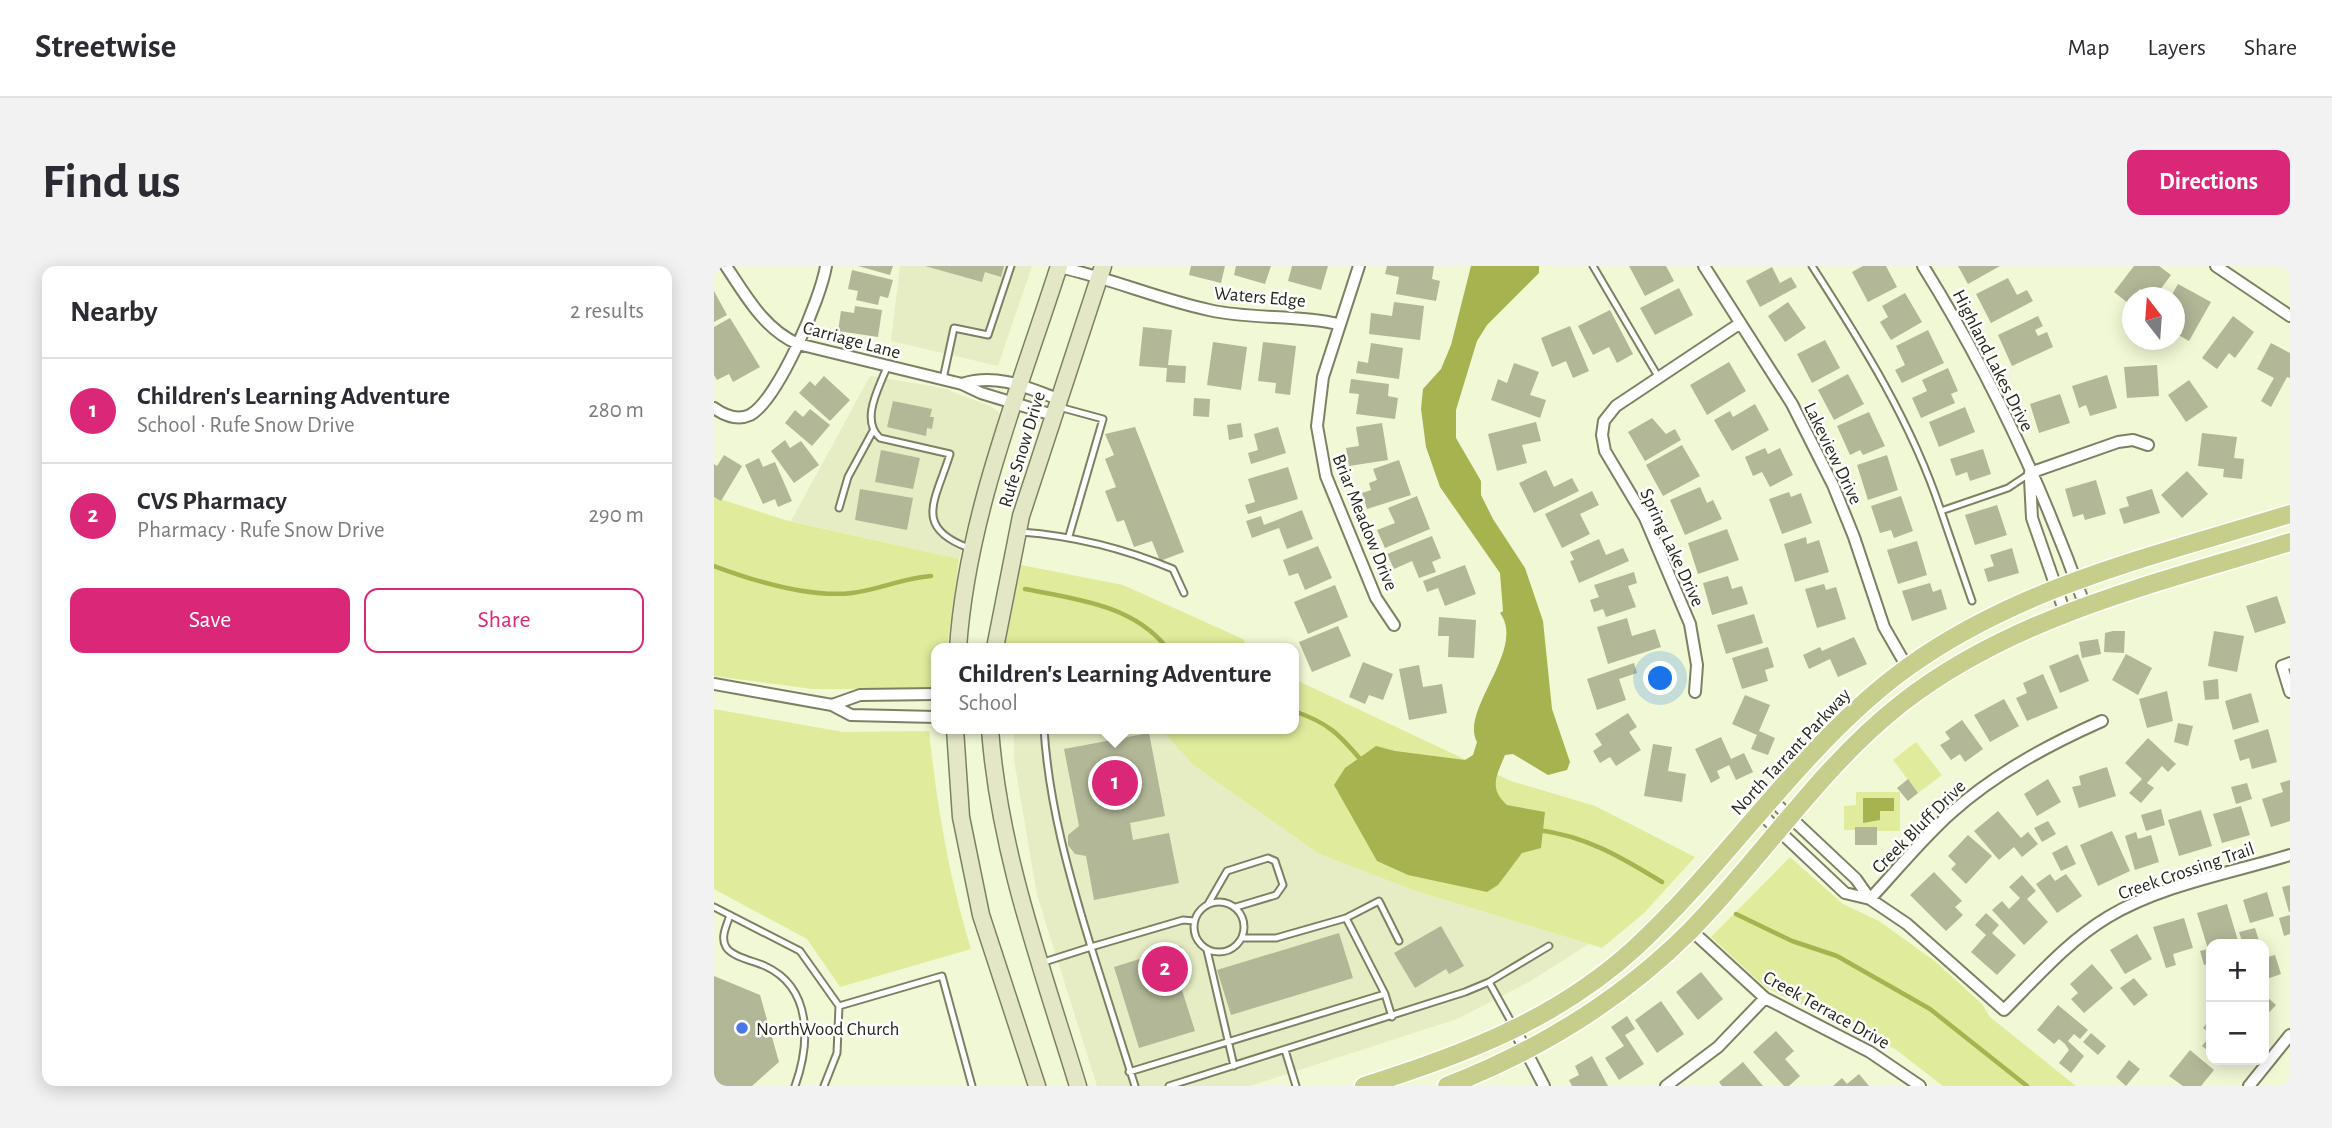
<!DOCTYPE html>
<html lang="en">
<head>
<meta charset="utf-8">
<style>
  :root { --surface:#fff; --page:#f2f2f3; --text:#2b2b33; --muted:#7c7c81; --line:#e1e1e2; --accent:#db2777 }
  body { margin:0; font-family:"Alegreya Sans",sans-serif; background:var(--page); color:var(--text) }
  .controls { position:absolute; right:21px; bottom:21px; display:grid; overflow:hidden; border-radius:14px; box-shadow:0 4px 18px #0003 }
  .controls button { width:63px; height:63px; display:grid; place-items:center; padding:0; border:0; border-bottom:2px solid var(--line); background:var(--surface); color:var(--text); font:35px sans-serif }
  .compass { position:absolute; left:1408px; top:21px; width:63px; height:63px; border-radius:50%; background:var(--surface); box-shadow:0 4px 18px #0003; rotate:343deg }
  .you { position:absolute; left:947px; top:413px; width:24px; height:24px; margin:-18px; border:5px solid #fff; border-radius:50%; background:#1a73e8; box-shadow:0 0 0 10px #1a73e833 }
  .badge { display:grid; place-items:center; width:46px; height:46px; border-radius:50%; background:var(--accent); color:#fff; font-size:23px; font-weight:700 }
  .pin { position:absolute; translate:-50% -50%; border:4px solid #fff; box-shadow:0 2px 7px #0006 }
  .popup { position:absolute; left:217px; top:377px; width:368px; height:91px; box-sizing:border-box; display:grid; place-content:center; border-radius:14px; background:var(--surface); filter:drop-shadow(0 2px 5px #0005); font-size:23px; white-space:nowrap; color:var(--muted) }
  .popup b { font-size:26px; color:var(--text) }
  .popup::after { content:''; position:absolute; left:50%; top:100%; margin-left:-14px; border:14px solid transparent; border-top-color:var(--surface) }
  .list { margin:0; padding:0; list-style:none }
  h2 { display:flex; justify-content:space-between; align-items:center; height:91px; margin:0; padding:0 28px; font-size:30px }
  h2 small { font-size:23px; font-weight:400; color:var(--muted) }
  .list li { display:grid; grid-template-columns:46px 1fr auto; gap:21px; align-items:center; box-sizing:border-box; height:105px; padding:0 28px; border-top:2px solid var(--line) }
  .list b { display:block; font-size:26px; white-space:nowrap }
  .list p { margin:0; font-size:23px; white-space:nowrap; color:var(--muted) }
  .list em { font-size:23px; font-style:normal; color:var(--muted) }
  .actions { display:flex; gap:14px; padding:21px 28px }
  .actions a { flex:1; padding:16px 0; border:2px solid var(--accent); border-radius:14px; text-align:center; font-size:24px; color:var(--accent) }
  .actions .main { background:var(--accent); color:#fff }
  .map { position:relative; flex:none; width:1576px; height:820px; overflow:hidden; border-radius:14px }
  header { display:flex; align-items:center; gap:42px; box-sizing:border-box; height:98px; padding:0 35px; background:var(--surface); border-bottom:2px solid var(--line) }
  header strong { font-size:33px }
  nav { display:flex; gap:38px; margin-inline-start:auto; font-size:24px }
  .intro { display:flex; align-items:center; justify-content:space-between; box-sizing:border-box; height:168px; padding:0 42px }
  h1 { margin:0; font-size:49px }
  .button { padding:18px 32px; border-radius:14px; background:var(--accent); color:#fff; font-size:24px; font-weight:700 }
  main { display:flex; gap:42px; padding:0 42px }
  aside { flex:1; background:var(--surface); border-radius:14px; box-shadow:0 4px 18px #0003 }
  .map>svg:first-child { display:block }
  .built { fill:#e6edc4 }
  .green { fill:#e0ec9c }
  .water { fill:#a6b34f }
  .lines { fill:none; stroke-linecap:round; stroke-linejoin:round }
  .stream { stroke:#a6b34f; stroke-width:4.5 }
  .building { fill:#b1b797 }
  .lane-casing { stroke:#7c8163; stroke-width:9 }
  .street-casing { stroke:#7c8163; stroke-width:14 }
  .secondary-casing { stroke:#7c8163; stroke-width:19 }
  .primary-casing { stroke:#fff; stroke-width:21 }
  .lane { stroke:#fff; stroke-width:5 }
  .street { stroke:#fff; stroke-width:10 }
  .secondary { stroke:#e3e7c6; stroke-width:16 }
  .primary { stroke:#c7ce8c; stroke-width:18 }
  .poi-dot { fill:#4a76e8; stroke:#fff; stroke-width:2.5 }
  .labels { text-anchor:middle; stroke-width:5; stroke-linejoin:round; paint-order:stroke }
  .street-label { font-size:19px; fill:#26291c; stroke:#fff }
  .poi-label { font-size:19px; fill:#26291c; stroke:#fff; text-anchor:start }
</style>
</head>
<body>
<header>
<strong>Streetwise</strong>
<nav><a>Map</a><a>Layers</a><a>Share</a></nav>
</header>
<div class="intro"><h1>Find us</h1><a class="button">Directions</a></div>
<main>
<aside>
<h2>Nearby<small>2 results</small></h2>
<ul class="list">
<li><span class="badge">1</span><div><b>Children's Learning Adventure</b><p>School · Rufe Snow Drive</p></div><em>280 m</em></li>
<li><span class="badge">2</span><div><b>CVS Pharmacy</b><p>Pharmacy · Rufe Snow Drive</p></div><em>290 m</em></li>
</ul>
<div class="actions"><a class="main">Save</a><a>Share</a></div>
</aside>
<div class="map">
<svg width="1576" height="820" viewBox="0 0 1576 820">
  <rect width="100%" height="100%" fill="#f1f8d5"/>
  <!-- built -->
  <path class="built" d="M186 0H318L284 100 177 75Z
    M156 110 229 122 278 141 287 148 245 293 77 255Z
    M300 463H447L479 499 605 588 699 624 875 678 815 716 743 753 536 820H383L323 629 300 494Z"/>
  <!-- green -->
  <path class="green" d="M0 231 71 254 245 293 233 382H222V420L219 423H98L0 410Z
    M302 298 409 319 529 373 534 382H297L290 377Z
    M580 413 797 515 881 540 981 591 930 647 888 682 699 624 605 588 479 499 447 463H580Z
    M0 443 129 466 215 465C223 540 235 611 257 683L126 721 93 673 0 623Z
    M1202 476 1228 509 1204 527 1179 494Z
    M1142 526H1186V565H1163V579H1141V564H1130V540L1142 539Z
    M1076 591 1129 638 1165 655 1222 696 1268 738 1276 751 1362 820H1229L1181 783 1052 722 997 671Z"/>
  <!-- water -->
  <path class="water" d="M757 0H825V7L773 59 763 75 742 144V172L767 215V229L779 253 811 302 829 355 838 443 856 496 853 504 834 509 799 488 791 489C783 509 774 522 793 539L831 546 827 582 808 587 784 619 773 626 694 609 663 595 620 519 631 502 662 480 681 485 751 494 759 489 763 476C745 444 813 383 786 347L789 345 786 307 726 221 712 181 707 143 709 123 727 103 737 79Z
    M1149 532H1180V545H1166V554L1149 557Z"/>
  <g class="lines">
    <!-- stream -->
    <path class="stream" d="M0 300C40 315 94 332 138 327 165 324 188 312 217 310
      M311 323C362 333 419 339 453 382
      M580 445C614 457 624 467 647 494
      M824 564C872 570 907 591 948 616
      M1022 648 1078 675 1123 690 1188 727 1216 743 1313 820"/>
  </g>
  <!-- building -->
  <path class="building" d="M144 0H179L176 9Z
    M211 0H290L287 11 271 6 268 16Z
    M477 0H511L507 17 475 9Z
    M522 0H557L551 18 520 9Z
    M578 0H614L607 24 574 15Z
    M673 0H720L718 13 726 15 722 35 682 28 685 11 671 8Z
    M915 0H952L960 15 931 30Z
    M1149 0H1172L1183 21 1154 36 1138 6Z
    M1244 0H1286L1254 18Z
    M1420 0H1445L1457 9 1440 32 1426 23 1414 37 1400 26Z
    M1058 1 1066 17 1077 11 1083 21 1046 41 1032 15Z
    M138 4 179 14 174 32 166 30 164 39 142 34 144 25 134 23Z
    M1294 12 1303 29 1313 24 1319 35 1277 57 1262 28Z
    M1464 18 1497 36 1475 75 1461 67 1471 49 1461 43V32H1456Z
    M965 22 979 49 941 69 926 42Z
    M0 25 13 49 0 56Z
    M1191 27 1208 56 1177 74 1166 56 1174 51 1168 40Z
    M680 36 710 40 706 74 655 68 657 47 678 50Z
    M1074 36 1092 62 1071 76 1054 50Z
    M141 40 168 44 164 71 124 65 127 45 140 47Z
    M896 44 919 88 903 97 895 81 879 89 864 60Z
    M1324 50 1329 60 1321 64 1324 70 1333 66 1339 81 1298 100 1284 69Z
    M1519 50 1540 66 1521 92 1515 87 1503 103 1488 92Z
    M16 52 46 101 19 116 15 108 3 114 0 109V61Z
    M856 60 875 105 859 112 852 95 838 101 827 72Z
    M429 61 458 64 454 99 472 100 471 117 452 116 453 102 425 100Z
    M1214 64 1230 97 1188 117 1181 104 1191 99 1182 80Z
    M1111 74 1126 102 1098 117 1083 88Z
    M499 76 533 81 527 124 493 119Z
    M549 76 582 80 576 129 561 127 562 117 544 115Z
    M657 77 689 82 685 113 642 107 644 95 654 97Z
    M1557 77 1576 87V112L1573 111 1557 141 1547 135 1560 112 1543 103Z
    M1015 96 1032 125 993 149 976 119Z
    M800 97 825 106 816 129 832 134 826 152 777 134 784 113 793 117Z
    M1443 99 1445 130 1413 132 1410 101Z
    M1234 102 1244 125 1237 128 1241 137 1207 152 1198 132 1213 125 1208 114Z
    M1134 108 1150 138 1120 154 1104 124Z
    M1393 109 1403 142 1376 150 1372 139 1365 142 1358 120Z
    M110 110 136 134 116 155 85 127 96 115 101 120Z
    M637 113 675 118 674 130 684 132 681 153 642 148 645 128 635 127Z
    M1475 114 1494 141 1472 156 1454 129Z
    M1346 128 1356 157 1325 167 1316 138Z
    M480 132 496 133 495 151 479 150Z
    M179 135 218 143 216 151H220L218 163 213 162 212 170 173 161Z
    M1041 138 1055 164 1018 185 1000 154 1016 145 1019 151Z
    M1251 141 1261 166 1225 181 1215 156Z
    M96 143 116 159 98 180 71 157 81 144 89 151Z
    M1155 146 1171 180 1149 189 1146 184 1136 189 1123 160Z
    M938 152 952 168 961 163 967 174 931 195 914 166Z
    M822 156 827 175 808 179 813 197 783 205 774 168Z
    M527 157 529 171 515 174 513 159Z
    M668 157 674 194 635 200 632 182 645 180 642 161Z
    M421 161 470 286 446 295 438 275 420 281 410 254 403 256 391 225 402 221 391 193 400 189 391 168Z
    M564 161 572 187 537 198 534 187 544 184 540 168Z
    M1488 167 1523 171 1520 192 1530 193 1528 213 1509 211 1510 203 1484 200Z
    M71 174 76 182 87 175 105 199 80 217 57 185Z
    M968 179 986 210 949 230 932 199Z
    M1051 182 1054 188 1066 182 1079 209 1056 221 1048 206 1039 210 1031 191Z
    M1269 183 1277 208 1256 215 1253 206 1242 210 1236 193Z
    M167 184 206 192 199 223 161 216Z
    M10 189 28 200 7 235 0 231V198L3 200Z
    M1173 189 1184 224 1154 234 1143 199Z
    M45 192 49 201 61 196 78 235 64 241 61 233 49 238 31 199Z
    M685 194 697 229 653 243 648 227 657 224 655 217 663 214 659 203Z
    M574 201 584 233 534 248 531 239 541 236 534 213Z
    M832 204 840 221 858 212 865 225 820 247 805 217Z
    M1473 205 1494 228 1468 252 1447 229Z
    M1382 214 1392 248 1371 254 1369 248 1359 251 1351 223Z
    M986 221 993 237 999 234 1008 253 971 269 956 234Z
    M146 223 199 232 193 264 141 254Z
    M1438 223 1446 247 1410 258 1405 243 1415 240 1412 231Z
    M878 225 885 239 866 248 876 268 848 282 831 248Z
    M1075 226 1077 231 1087 227 1098 257 1068 268 1055 233Z
    M703 230 716 263 671 282 663 264 681 257 674 242Z
    M1187 230 1199 265 1180 272 1177 264 1166 267 1157 240Z
    M1283 239 1293 269 1261 279 1251 249Z
    M588 244 599 273 573 283 565 262 538 272 532 255 547 250 550 259Z
    M1013 263 1025 294 984 308 974 277Z
    M718 270 727 292 718 296 722 306 705 312 698 295 680 303 673 288Z
    M1092 271 1093 278 1105 274 1115 306 1081 316 1070 278Z
    M885 273 892 289 909 282 915 295 865 317 856 295 860 294 856 286Z
    M1203 275 1213 309 1184 318 1173 284Z
    M604 280 618 312 591 324 584 307 575 310 569 294Z
    M1298 282 1305 307 1274 316 1270 303 1280 300 1276 289Z
    M751 299 762 328 731 340 724 322 713 326 709 315Z
    M920 306 923 317 914 320 922 341 892 351 889 343 880 346 876 334 885 331 880 319Z
    M1014 310 1018 323 1028 320 1034 338 998 349 989 317Z
    M1216 317 1219 326 1227 323 1233 343 1198 355 1188 325Z
    M1110 318 1112 324 1122 321 1132 353 1103 362 1091 323Z
    M621 319 634 351 594 368 580 336Z
    M1563 330 1572 357 1541 367 1532 340Z
    M1040 348 1049 377 1012 388 1003 359Z
    M725 351 762 354 760 392 734 391 735 370H724Z
    M913 352 918 370 941 363 947 381 894 398 883 361Z
    M624 360 637 390 598 406 585 376Z
    M1399 365H1411L1410 387 1390 386 1391 367Z
    M1500 365 1530 370 1523 406 1494 400Z
    M1140 371 1153 398 1124 411 1116 393 1095 403 1089 389 1106 381 1108 385Z
    M1384 373 1387 388 1368 392 1365 376Z
    M1054 381 1060 401 1051 404 1054 415 1028 423 1018 392Z
    M1364 388 1375 415 1346 427 1335 400Z
    M1412 388 1438 402 1424 429 1398 414Z
    M649 396 679 408 669 434 655 429 651 438 635 431Z
    M920 397 923 407 905 413 912 434 883 444 873 413Z
    M705 399 709 421 728 418 733 447 695 454 685 403Z
    M1329 408 1344 442 1313 455 1302 432 1313 427 1309 417Z
    M1504 413 1505 433 1491 434 1489 415Z
    M1453 425 1459 455 1433 462 1425 433Z
    M1537 427 1545 456 1519 464 1511 435Z
    M1031 429 1056 439 1045 465 1061 472 1054 489 1037 483 1043 469 1018 458Z
    M1290 433 1305 460 1276 476 1260 449Z
    M914 447 923 461 915 466 927 484 902 500 896 491 886 497 879 485 888 479 881 468Z
    M1248 454 1269 483 1251 496 1246 488 1237 494 1226 479 1236 473 1231 466Z
    M1464 457 1479 460 1474 480 1460 476Z
    M1554 463 1563 496 1538 503 1535 492 1526 495 1520 474Z
    M435 467 451 550 416 557 419 574 455 567 465 617 380 634 372 590 361 588 354 579V569L365 560 350 483Z
    M1007 471 1017 493 1030 487 1039 506 1022 514 1015 499 1003 505 1006 512 997 517 981 483Z
    M1434 472 1462 498 1454 506 1448 500 1433 517 1440 522 1427 537 1415 527 1428 513 1411 497Z
    M939 478 958 481 954 505 972 508 968 536 930 530Z
    M1393 501 1402 530 1365 542 1358 521 1367 519 1365 510Z
    M1194 513 1204 527 1194 535 1183 522Z
    M1334 513 1347 536 1323 550 1310 528Z
    M1576 514V555L1557 561 1548 533 1569 526 1566 517Z
    M1533 517 1538 533 1522 538 1517 521Z
    M1527 540 1536 569 1508 577 1499 548Z
    M1447 543 1451 559 1432 565 1427 549Z
    M1487 544 1498 580 1465 590 1454 554Z
    M1284 545 1307 572 1314 566 1324 578 1308 591 1300 581 1285 594 1260 565Z
    M1334 555 1342 568 1328 576 1320 562Z
    M1141 561H1163V579H1141Z
    M1398 565 1416 605 1384 620 1366 579Z
    M1422 566 1424 573 1437 569 1445 596 1421 604 1411 570Z
    M1254 569 1278 590 1252 618 1237 603 1242 598 1234 590Z
    M1353 579 1362 598 1347 605 1338 587Z
    M1220 606 1248 635 1241 641 1249 649 1232 665 1196 629Z
    M1336 608 1341 615 1352 608 1368 630 1343 647 1322 618Z
    M1308 609 1322 625 1313 633 1334 656 1310 679 1278 644 1288 635 1295 643 1306 632 1295 621Z
    M1576 619V646H1575L1568 621Z
    M1553 626 1560 650 1536 657 1529 634Z
    M1513 638 1525 678H1497V697L1490 699 1486 685 1494 683 1483 647Z
    M1272 647 1285 659 1278 667 1302 689 1283 709 1257 686 1272 669 1261 659Z
    M1576 649V668L1570 670 1565 652Z
    M1470 652 1479 682 1459 688 1462 699 1452 702 1439 661Z
    M727 660 750 700 735 708 732 703 701 722 680 687Z
    M1541 662 1546 678H1529L1525 666Z
    M625 667 639 712 517 749 503 704Z
    M1423 668 1438 693 1411 708 1396 684Z
    M467 680 472 695 460 699 481 765 425 782 400 701Z
    M1561 689 1567 708 1550 714V692Z
    M1378 698 1399 722 1370 747 1357 733 1364 727 1356 718Z
    M987 706 1009 733 984 754 962 726Z
    M0 710 46 729 65 796 38 820H0Z
    M1420 712 1434 729 1420 740 1406 722Z
    M1550 728 1562 739 1550 752Z
    M947 735 970 768 943 787 921 754Z
    M1344 739 1374 764 1366 773 1360 768 1354 775 1370 790 1357 807 1345 797 1355 784 1351 778 1345 773 1340 778 1323 764Z
    M913 750 921 763 911 769 930 798 905 814 891 792 910 780 897 761Z
    M1497 752V768L1489 762Z
    M1062 765 1080 785 1071 793 1086 810 1075 820H1070L1039 786Z
    M1377 767 1392 780 1384 789 1369 776Z
    M1497 769V787L1488 780Z
    M1476 784 1500 804 1487 820H1469L1455 810Z
    M878 790 894 820H858L855 814 865 809 861 800Z
    M1415 794 1426 803 1412 820 1402 811Z
    M1029 796 1049 820H1008L1005 816Z
    M1145 808 1155 820H1119L1128 812 1133 818Z"/>
  <g class="lines">
    <defs>
      <path id="lane" d="M879 0 945 112
        M1098 0C1149 79 1197 155 1227 245L1294 222 1315 208
        M173 101C165 122 146 154 166 172L236 188C222 234 198 261 255 282
        M229 113 240 62 274 69 297 0
        M345 141 389 153 355 270
        M125 242 134 211 159 165
        M1227 245 1258 335
        M307 266C361 270 409 282 459 303L470 327
        M330 463C335 539 355 609 377 681L469 654 480 655
        M480 661a25 25 0 1 1 50 0a25 25 0 1 1-50 0Z
        M494 638 513 605 554 592 561 595 569 619 562 629 522 641
        M0 641 86 685 125 740 123 787 110 820
        M16 649C13 659 6 671 12 681 18 691 40 695 51 700 99 722 96 778 81 820
        M632 652 665 635 685 675
        M493 684 520 800
        M330 696 377 681 421 820
        M775 716 800 761
        M671 728 678 751
        M125 740 228 710 258 820
        M571 784 582 820
        M415 806 671 728 632 652 562 672H529
        M455 820 751 726 775 716 835 680"/>
      <path id="street" d="M12 0C32 30 50 63 84 78L248 118 267 127 339 149
        M645 0 609 111 603 160 612 210 662 332 680 359
        M990 0 1078 138 1119 219 1140 271 1170 361 1193 401
        M1209 0C1275 106 1329 222 1371 340
        M1502 0 1576 50
        M345 1C396 12 444 33 495 44 538 54 582 48 624 58
        M248 118C282 107 312 121 344 133
        M0 142C10 149 23 155 36 149 64 134 107 32 112 0
        M1316 207 1404 176 1419 174 1434 179
        M1316 213 1318 252 1351 347
        M1576 397 1568 400 1576 426
        M0 418 118 439 137 449 222 451
        M981 426 983 399 976 358 931 252 891 185 888 169 890 155 902 140 1025 58
        M118 439 146 429 222 428
        M1058 534 1142 613 1156 633 1193 658 1290 744C1323 711 1354 675 1394 651 1447 619 1517 607 1576 589
        M1046 547 1131 627 1156 633
        M1156 633C1183 604 1208 573 1237 547 1282 507 1334 479 1388 455
        M977 664 1051 732 1156 786 1206 820
        M801 764 830 820
        M952 820 1004 781 1051 732
        M1535 820 1576 769"/>
      <path id="secondary" d="M244 382C253 250 305 125 345 0
        M281 382 307 250 389 0
        M241 463 247 551 267 649 323 820
        M276 463C285 586 328 702 364 820"/>
      <path id="primary" d="M650 820C749 789 844 753 922 681 1015 595 1091 475 1194 401 1308 319 1444 289 1576 248
        M733 820C823 785 908 733 976 665 1049 591 1106 501 1188 437 1301 349 1442 318 1576 276"/>
    </defs>
    <!-- lane casing -->
    <use href="#lane" class="lane-casing"/>
    <!-- street casing -->
    <use href="#street" class="street-casing"/>
    <!-- secondary casing -->
    <use href="#secondary" class="secondary-casing"/>
    <!-- primary casing -->
    <use href="#primary" class="primary-casing"/>
    <!-- lane -->
    <use href="#lane" class="lane"/>
    <!-- street -->
    <use href="#street" class="street"/>
    <!-- secondary -->
    <use href="#secondary" class="secondary"/>
    <!-- primary -->
    <use href="#primary" class="primary"/>
  </g>
  <!-- markers -->
  <circle class="poi-dot" cx="28" cy="762" r="7"/>
  <g class="labels">
    <!-- street labels -->
    <g class="street-label">
      <text transform="translate(546 30) rotate(5)" y="7">Waters Edge</text>
      <text transform="translate(138 73) rotate(15)" y="7">Carriage Lane</text>
      <text transform="translate(1280 94) rotate(63)" y="7">Highland Lakes Drive</text>
      <text transform="translate(307 183) rotate(-73)" y="7">Rufe Snow Drive</text>
      <text transform="translate(1120 187) rotate(64)" y="7">Lakeview Drive</text>
      <text transform="translate(652 256) rotate(68)" y="7">Briar Meadow Drive</text>
      <text transform="translate(959 281) rotate(65)" y="7">Spring Lake Drive</text>
      <text transform="translate(1076 485) rotate(-47)" y="7">North Tarrant Parkway</text>
      <text transform="translate(1204 560) rotate(-45)" y="7">Creek Bluff Drive</text>
      <text transform="translate(1472 604) rotate(-19)" y="7">Creek Crossing Trail</text>
      <text transform="translate(1113 743) rotate(29)" y="7">Creek Terrace Drive</text>
    </g>
    <!-- poi labels -->
    <g class="poi-label">
      <text x="42" y="769">NorthWood Church</text>
    </g>
  </g>
</svg>
<div class="controls">
<button>+</button>
<button>−</button>
</div>
<svg class="compass" viewBox="-18 -18 36 36"><path d="M0-13l5 13h-10z" fill="#e53935"/><path d="M0 13l5-13h-10z" fill="#7c7c81"/></svg>
<div class="you"></div>
<div class="pin badge" style="left:401px;top:517px">1</div>
<div class="popup"><b>Children's Learning Adventure</b>School</div>
<div class="pin badge" style="left:451px;top:703px">2</div>
</div>
</main>
</body>
</html>
